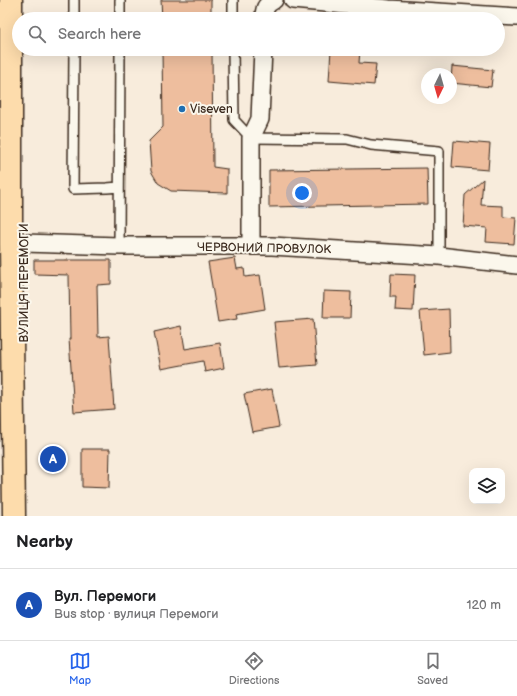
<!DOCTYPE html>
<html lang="en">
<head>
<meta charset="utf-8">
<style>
  :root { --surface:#fff; --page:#f2f2f2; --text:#202124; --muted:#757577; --line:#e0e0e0; --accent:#2563eb }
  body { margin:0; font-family:"Balsamiq Sans",sans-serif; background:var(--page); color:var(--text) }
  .controls { position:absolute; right:12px; bottom:12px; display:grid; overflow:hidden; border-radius:8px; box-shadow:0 4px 16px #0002 }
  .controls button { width:36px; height:36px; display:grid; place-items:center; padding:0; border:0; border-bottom:1px solid var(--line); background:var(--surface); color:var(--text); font:20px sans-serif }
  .compass { position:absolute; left:421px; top:68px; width:36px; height:36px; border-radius:50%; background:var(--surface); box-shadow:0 4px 16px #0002; rotate:185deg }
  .you { position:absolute; left:302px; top:193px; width:14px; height:14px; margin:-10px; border:3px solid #fff; border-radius:50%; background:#1a73e8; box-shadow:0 0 0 6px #1a73e833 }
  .badge { display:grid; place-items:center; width:26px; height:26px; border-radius:50%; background:var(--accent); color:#fff; font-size:13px; font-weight:700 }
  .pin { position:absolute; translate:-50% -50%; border:2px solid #fff; box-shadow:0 1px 4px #0006 }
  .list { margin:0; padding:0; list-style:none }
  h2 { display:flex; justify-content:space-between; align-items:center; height:52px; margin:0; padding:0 16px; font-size:17px }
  h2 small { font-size:13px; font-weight:400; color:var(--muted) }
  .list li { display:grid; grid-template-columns:26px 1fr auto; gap:12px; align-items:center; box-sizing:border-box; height:72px; padding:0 16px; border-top:1px solid var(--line) }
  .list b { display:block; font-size:15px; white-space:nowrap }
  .list p { margin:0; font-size:13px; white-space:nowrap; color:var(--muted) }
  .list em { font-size:13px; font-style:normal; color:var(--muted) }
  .icon { flex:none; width:22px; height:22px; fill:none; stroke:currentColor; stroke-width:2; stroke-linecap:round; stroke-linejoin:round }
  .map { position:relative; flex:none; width:517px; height:516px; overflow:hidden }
  .search { position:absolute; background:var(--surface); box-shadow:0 4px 16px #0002; left:12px; right:12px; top:12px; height:44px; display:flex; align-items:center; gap:10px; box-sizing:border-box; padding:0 14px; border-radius:22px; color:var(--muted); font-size:15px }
  .sheet { height:124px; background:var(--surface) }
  nav { display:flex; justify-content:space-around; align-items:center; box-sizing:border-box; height:56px; border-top:1px solid var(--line); background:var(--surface); font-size:11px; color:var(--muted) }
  nav a { display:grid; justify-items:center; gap:2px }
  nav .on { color:var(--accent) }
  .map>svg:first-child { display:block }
  .building { fill:#eebe9e; stroke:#3b2a1e }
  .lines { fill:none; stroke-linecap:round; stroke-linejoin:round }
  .lane-casing { stroke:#3b2a1e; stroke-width:12 }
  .street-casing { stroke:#3b2a1e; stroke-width:20 }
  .primary-casing { stroke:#3b2a1e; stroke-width:25 }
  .lane { stroke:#fbf7ec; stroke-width:9 }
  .street { stroke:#fbf7ec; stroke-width:17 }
  .primary { stroke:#fddcac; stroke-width:22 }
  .poi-dot { fill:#1f6fb2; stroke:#fbf7ec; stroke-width:1.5 }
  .labels { text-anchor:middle; stroke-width:4; stroke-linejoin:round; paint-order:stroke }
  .poi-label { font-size:12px; fill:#3b2a1e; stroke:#fbf7ec; text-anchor:start }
  .street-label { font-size:12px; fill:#3b2a1e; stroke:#fbf7ec }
</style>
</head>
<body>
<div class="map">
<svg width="517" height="516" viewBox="0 0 517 516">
  <rect width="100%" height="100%" fill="#f8ecdc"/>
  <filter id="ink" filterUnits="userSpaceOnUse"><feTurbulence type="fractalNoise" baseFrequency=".025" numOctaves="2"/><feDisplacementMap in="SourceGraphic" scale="8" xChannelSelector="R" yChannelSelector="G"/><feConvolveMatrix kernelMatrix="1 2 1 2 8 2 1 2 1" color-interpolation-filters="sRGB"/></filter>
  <g filter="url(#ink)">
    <!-- building -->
    <path class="building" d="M161 0H211V19H162Z
      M162 49H212L213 167 227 169V193L171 191 158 183 151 171 149 141 163 127Z
      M331 49H360L359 63 376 64 374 85 329 81Z
      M452 66 493 70 491 87 451 83Z
      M454 141 490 144 488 170 452 167Z
      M427 168 428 204 269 207V170Z
      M483 179 481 205 503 206V217L516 218 514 244 486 242 487 228 463 226 465 195Z
      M235 258 237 269 244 268 245 277 260 275 265 309 236 314 237 319 218 322 208 262Z
      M34 260H111V284L97 285 98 337 109 336 114 409 74 412 69 339H70L69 275 34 274Z
      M391 274 415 275 413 311 395 310 396 297H390Z
      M324 291 351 292 350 318H323Z
      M449 309 450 352 424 355 420 311Z
      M313 319 317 365 279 368 274 322Z
      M181 326 185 349 220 343 224 368 205 372 203 361 161 369 154 332Z
      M272 389 279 427 252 432 244 394Z
      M82 449H110L109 488 82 487Z"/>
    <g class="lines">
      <defs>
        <path id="lane" d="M233 0V19
          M74 19V0
          M120 19V0
          M74 49 73 189 107 188 119 187
          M233 49 234 120 251 138 347 139 371 145 439 151V256
          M119 246 120 49"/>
        <path id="street" d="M293 0 389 9 517 17
          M264 19C264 9 265 5 274 0
          M11 244 24 243 119 246H272L439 256 517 265
          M251 246V138L260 119 263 49"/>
        <path id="primary" d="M11 0V244L14 516"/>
      </defs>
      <!-- lane casing -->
      <use href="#lane" class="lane-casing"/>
      <!-- street casing -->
      <use href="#street" class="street-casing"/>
      <!-- primary casing -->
      <use href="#primary" class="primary-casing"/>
      <!-- lane -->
      <use href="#lane" class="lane"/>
      <!-- street -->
      <use href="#street" class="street"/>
      <!-- primary -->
      <use href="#primary" class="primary"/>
    </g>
  </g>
  <!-- markers -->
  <circle class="poi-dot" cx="182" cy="109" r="4"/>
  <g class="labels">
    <!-- poi labels -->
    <g class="poi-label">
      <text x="190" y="113">Viseven</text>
    </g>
    <!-- street labels -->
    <g class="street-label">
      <text transform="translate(264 248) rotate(1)" y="4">ЧЕРВОНИЙ ПРОВУЛОК</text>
      <text transform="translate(24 283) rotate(-90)" y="4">ВУЛИЦЯ ПЕРЕМОГИ</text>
    </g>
  </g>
</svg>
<div class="controls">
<button><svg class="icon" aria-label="layers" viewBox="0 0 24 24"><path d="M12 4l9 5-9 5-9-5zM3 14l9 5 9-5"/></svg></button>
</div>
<svg class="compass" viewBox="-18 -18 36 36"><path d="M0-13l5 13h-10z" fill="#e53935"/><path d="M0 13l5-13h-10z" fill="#757577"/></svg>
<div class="you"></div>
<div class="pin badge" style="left:53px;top:459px;background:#1a4fb4">A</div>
<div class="search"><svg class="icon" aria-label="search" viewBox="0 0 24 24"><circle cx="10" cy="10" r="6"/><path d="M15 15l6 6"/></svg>Search here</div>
</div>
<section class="sheet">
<h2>Nearby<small></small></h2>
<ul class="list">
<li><span class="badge" style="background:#1a4fb4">A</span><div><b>Вул. Перемоги</b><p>Bus stop · вулиця Перемоги</p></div><em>120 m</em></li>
</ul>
</section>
<nav>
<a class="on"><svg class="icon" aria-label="map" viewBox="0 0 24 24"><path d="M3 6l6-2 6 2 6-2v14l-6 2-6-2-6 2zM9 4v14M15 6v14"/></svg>Map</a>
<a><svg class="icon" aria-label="directions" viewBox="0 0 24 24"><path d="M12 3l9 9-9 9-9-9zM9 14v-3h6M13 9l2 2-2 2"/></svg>Directions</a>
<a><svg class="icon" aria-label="saved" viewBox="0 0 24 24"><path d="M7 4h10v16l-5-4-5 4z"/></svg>Saved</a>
</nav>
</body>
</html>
